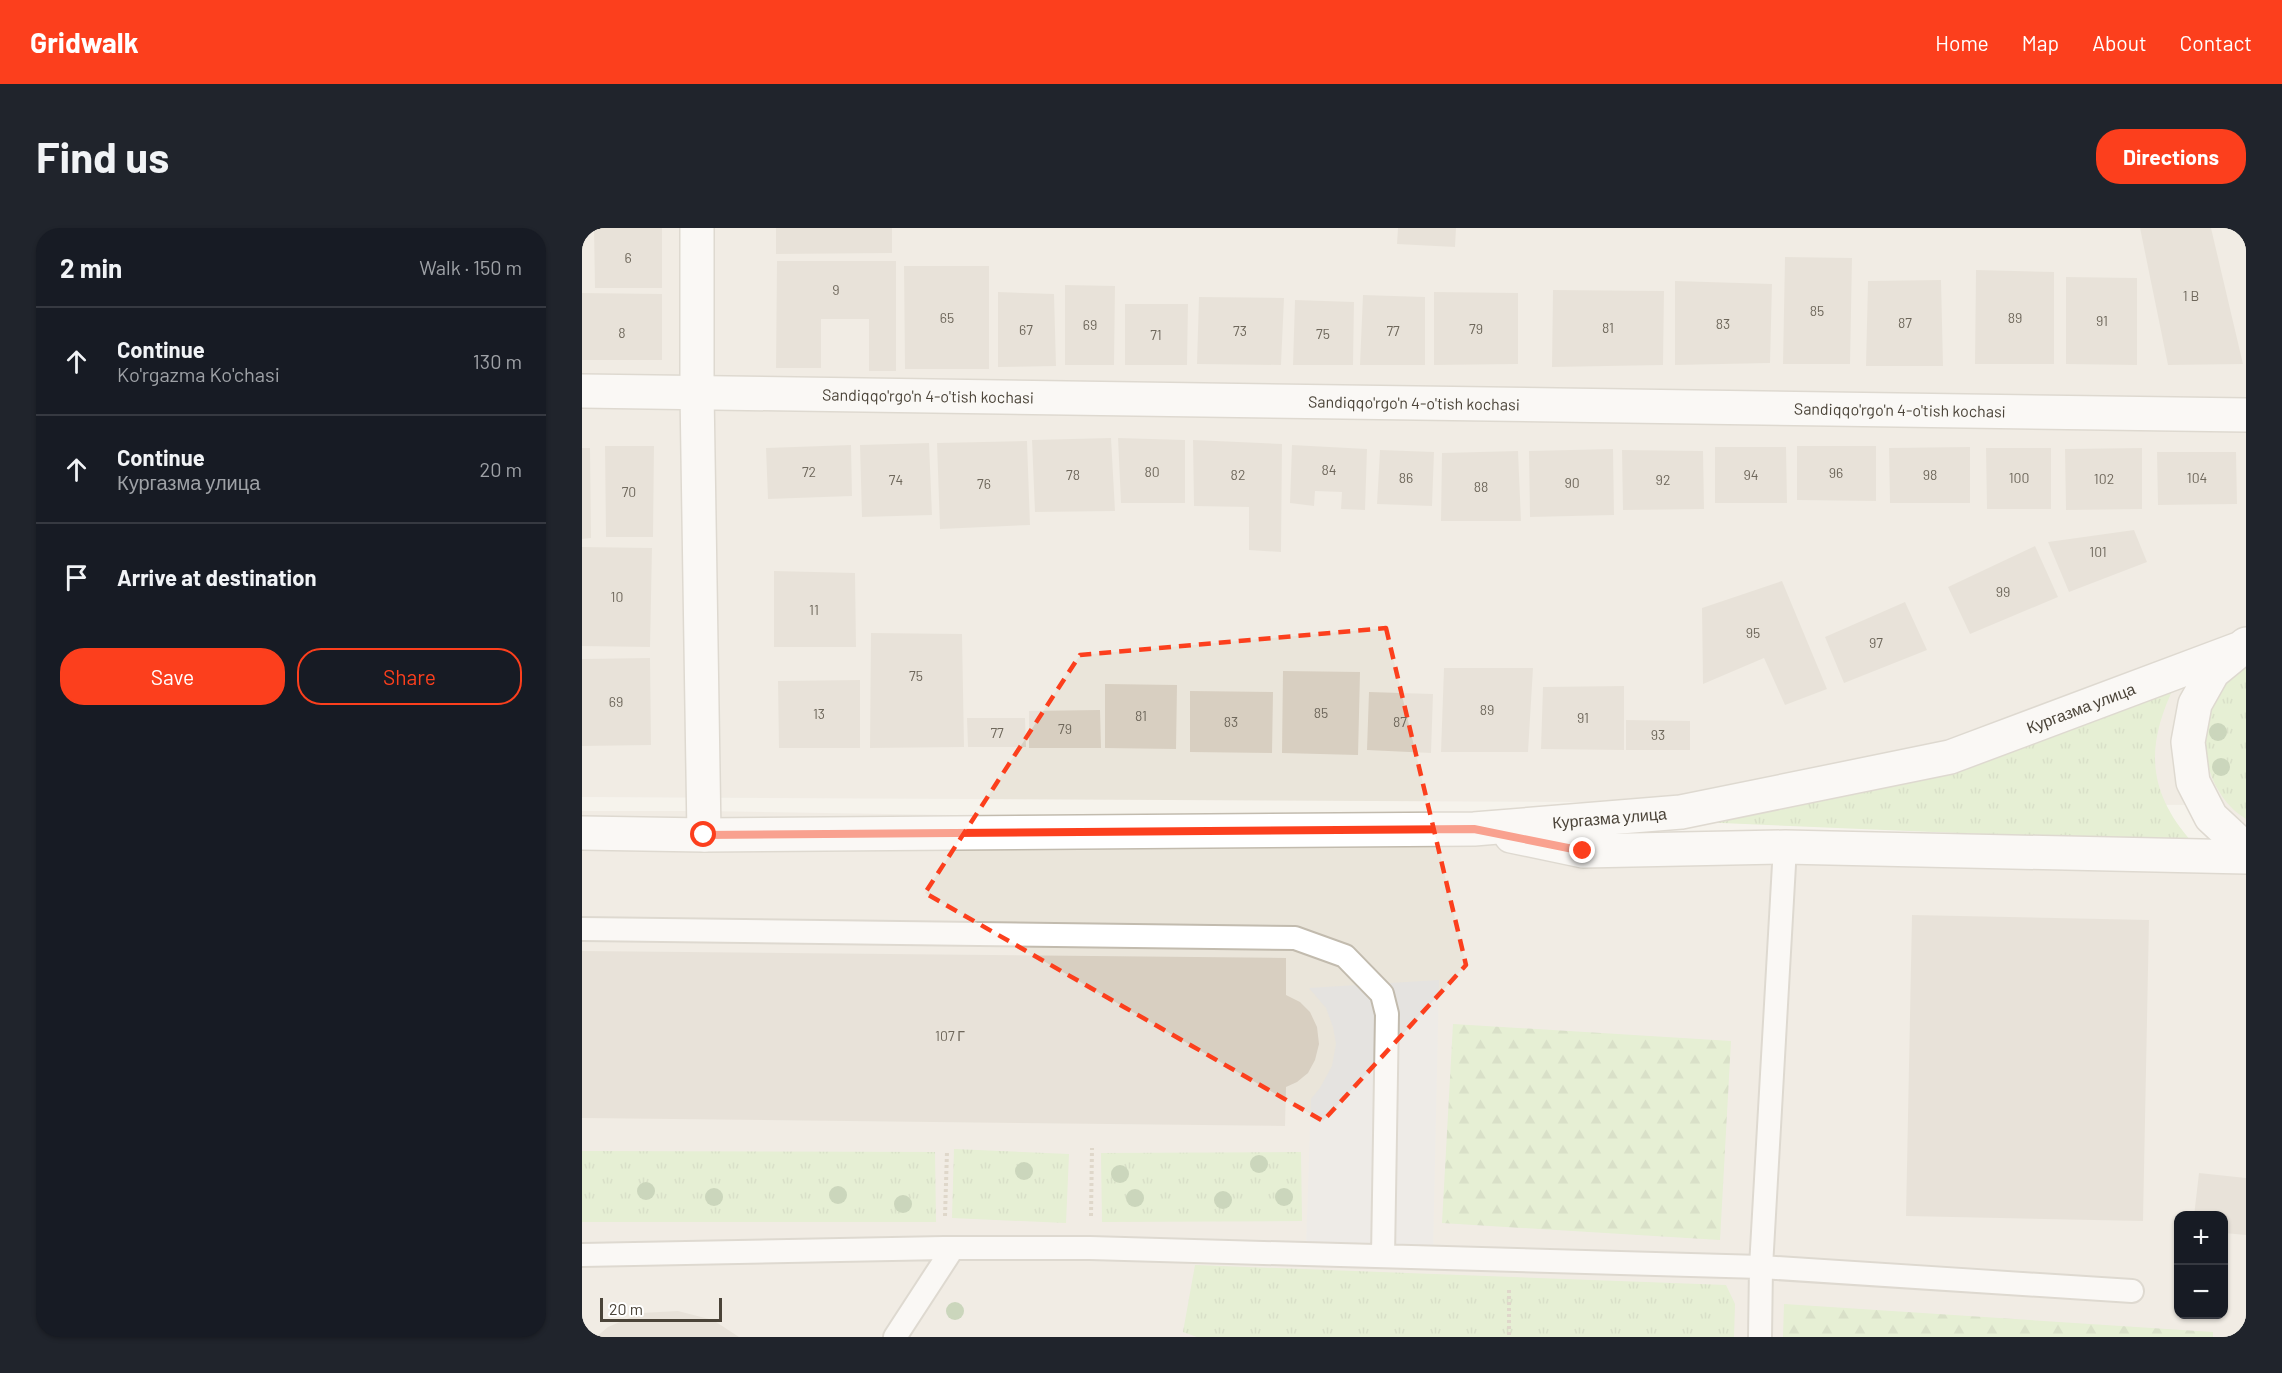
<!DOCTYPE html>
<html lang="en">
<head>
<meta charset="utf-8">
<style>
  :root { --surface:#171b24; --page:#20242c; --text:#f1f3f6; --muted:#9ea1a6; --line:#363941; --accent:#fc3f1d }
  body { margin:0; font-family:Barlow,sans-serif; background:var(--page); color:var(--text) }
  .controls { position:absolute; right:18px; bottom:18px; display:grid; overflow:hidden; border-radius:12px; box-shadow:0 2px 4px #0004 }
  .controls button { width:54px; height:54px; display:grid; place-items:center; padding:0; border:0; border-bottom:2px solid var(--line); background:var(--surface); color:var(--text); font:30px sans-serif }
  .scale { position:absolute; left:18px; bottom:15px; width:122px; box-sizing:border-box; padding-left:6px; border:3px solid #4b4439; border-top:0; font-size:16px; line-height:21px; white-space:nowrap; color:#4b4439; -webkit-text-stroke:4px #fff; paint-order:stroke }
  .stop { position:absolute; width:18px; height:18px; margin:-14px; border:4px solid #fc3f1d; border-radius:50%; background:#fff }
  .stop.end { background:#fc3f1d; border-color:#fff; box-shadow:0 2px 6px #0008 }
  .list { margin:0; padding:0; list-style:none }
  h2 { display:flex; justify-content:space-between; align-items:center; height:78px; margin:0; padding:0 24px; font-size:26px }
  h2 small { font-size:20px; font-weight:400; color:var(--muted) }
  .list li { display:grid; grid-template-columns:39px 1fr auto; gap:18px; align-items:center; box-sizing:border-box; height:108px; padding:0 24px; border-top:2px solid var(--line) }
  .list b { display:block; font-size:22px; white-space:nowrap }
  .list p { margin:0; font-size:20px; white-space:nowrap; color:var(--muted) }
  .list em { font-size:20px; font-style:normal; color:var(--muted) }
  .actions { display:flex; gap:12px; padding:18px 24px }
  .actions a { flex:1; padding:14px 0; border:2px solid var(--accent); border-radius:24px; text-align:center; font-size:21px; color:var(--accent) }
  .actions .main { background:var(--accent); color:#fff }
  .icon { flex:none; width:33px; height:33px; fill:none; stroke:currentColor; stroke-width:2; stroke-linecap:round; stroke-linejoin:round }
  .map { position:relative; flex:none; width:1664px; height:1109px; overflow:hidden; border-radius:24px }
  header { display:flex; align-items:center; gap:36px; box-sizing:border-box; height:84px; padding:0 30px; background:var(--accent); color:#fff }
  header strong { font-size:28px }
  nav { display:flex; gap:33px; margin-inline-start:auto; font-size:21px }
  .intro { display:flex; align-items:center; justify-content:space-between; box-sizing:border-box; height:144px; padding:0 36px }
  h1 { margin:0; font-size:42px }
  .button { padding:15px 27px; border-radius:24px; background:var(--accent); color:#fff; font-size:21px; font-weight:700 }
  main { display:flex; gap:36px; padding:0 36px }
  aside { flex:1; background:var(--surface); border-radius:24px; box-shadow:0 2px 4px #0004 }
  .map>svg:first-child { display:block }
  .residential { fill:#eae5da; fill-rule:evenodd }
  .grass { fill:url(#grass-tufts) }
  .forest { fill:url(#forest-firs) }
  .parking { fill:#e5e3e0 }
  .building { fill:#d8cfc1 }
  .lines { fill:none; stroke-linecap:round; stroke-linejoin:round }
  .service-casing { stroke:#c2bbae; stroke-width:26 }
  .minor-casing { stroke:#c2bbae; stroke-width:36 }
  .tertiary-casing { stroke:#c2bbae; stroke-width:36 }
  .path { stroke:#c4b79f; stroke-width:4; stroke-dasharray:3 3; stroke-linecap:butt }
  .service { stroke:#fff; stroke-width:22 }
  .minor { stroke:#fff; stroke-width:33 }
  .tertiary { stroke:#fff; stroke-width:33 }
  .tree { fill:#97b381 }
  .route { stroke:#fc3f1d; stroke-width:8 }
  .marked { fill:none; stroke:#fc3f1d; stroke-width:4.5; stroke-dasharray:12 8; stroke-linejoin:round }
  .labels { text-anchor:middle; stroke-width:6; stroke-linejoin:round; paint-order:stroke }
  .number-label { font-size:14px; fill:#6e675b }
  .street-label { font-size:16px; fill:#4b4439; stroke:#fff }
</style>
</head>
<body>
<header>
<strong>Gridwalk</strong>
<nav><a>Home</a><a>Map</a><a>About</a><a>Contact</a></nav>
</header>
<div class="intro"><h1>Find us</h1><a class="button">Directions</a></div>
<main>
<aside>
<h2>2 min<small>Walk · 150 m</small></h2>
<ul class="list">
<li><svg class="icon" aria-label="ahead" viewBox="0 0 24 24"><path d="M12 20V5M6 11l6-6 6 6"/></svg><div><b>Continue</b><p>Ko'rgazma Ko'chasi</p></div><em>130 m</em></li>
<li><svg class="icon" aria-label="ahead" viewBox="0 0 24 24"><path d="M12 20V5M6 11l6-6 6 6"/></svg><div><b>Continue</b><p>Кургазма улица</p></div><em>20 m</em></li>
<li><svg class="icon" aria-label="arrive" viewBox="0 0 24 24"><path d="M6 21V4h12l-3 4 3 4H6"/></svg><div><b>Arrive at destination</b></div></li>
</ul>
<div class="actions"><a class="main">Save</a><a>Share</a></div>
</aside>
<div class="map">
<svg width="1664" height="1109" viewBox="0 0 1664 1109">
  <defs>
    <pattern id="grass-tufts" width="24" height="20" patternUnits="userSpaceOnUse" patternTransform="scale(1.5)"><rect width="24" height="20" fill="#d2eab5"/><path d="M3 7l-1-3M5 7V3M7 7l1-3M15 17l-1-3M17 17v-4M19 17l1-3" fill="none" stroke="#b6ca9c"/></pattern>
    <pattern id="forest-firs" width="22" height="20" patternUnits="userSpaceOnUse" patternTransform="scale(1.5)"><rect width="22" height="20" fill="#d2eab5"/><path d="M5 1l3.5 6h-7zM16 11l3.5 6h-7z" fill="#b6ca9c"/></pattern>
  </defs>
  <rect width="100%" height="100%" fill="#f6f3ec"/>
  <!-- residential -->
  <path class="residential" d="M0 0H1664V621L1611 577 0 569Z
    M0 583H123L886 595 1203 619 1664 634V1109H0ZM1596 988H1642V1086H1596Z"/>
  <!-- grass -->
  <path class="grass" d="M1664 437V591C1659 587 1653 584 1649 579 1610 539 1616 467 1664 437Z
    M1593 457C1563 518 1565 564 1611 615L1116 594 1398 530 1495 499Z
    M372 921 487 926 484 995 370 990Z
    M0 923 353 924 354 994H0Z
    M719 924 720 993 520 994 519 925Z
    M613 1037 1144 1057 1153 1076 1152 1109H615L601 1104Z"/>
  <!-- forest -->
  <path class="forest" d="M871 796 1149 813 1138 1012 860 995Z
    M1202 1076 1631 1104V1109H1201Z"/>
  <!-- parking -->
  <path class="parking" d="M857 752 851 1022 724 1020 729 871 738 860 750 838 754 816 751 799 744 780 727 760Z"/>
  <!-- building -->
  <path class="building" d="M12 0H80V60H13Z
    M194 0H310V25L194 26Z
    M816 0H874L873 19 815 16Z
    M1558 0H1629L1661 136 1586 137Z
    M1203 29 1270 30 1268 136H1201Z
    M195 33H314V143H287V91H239V140H194Z
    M322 38H407V141H323Z
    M1394 42 1472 44V136H1393Z
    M1484 49 1555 50V137L1484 136Z
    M1359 52 1361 138H1284L1286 53Z
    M1093 53 1190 56 1188 135 1093 137Z
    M483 57 533 58 532 137H483Z
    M971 62 1082 63 1081 137 970 139Z
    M416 64 472 66 474 138 416 139Z
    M852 64 936 65V136L852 137Z
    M0 65 80 66V132H0Z
    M781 67 843 69V137H778Z
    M617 69 702 70 699 137 615 136Z
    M713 72 772 74 771 137H711Z
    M543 76H606L605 137H543Z
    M529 210 533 283 453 284 450 212Z
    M536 210 603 212V275H539Z
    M611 212 700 216 699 324 667 322V279L612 278Z
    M445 213 448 297 358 301 355 215Z
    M347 215 350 287 280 289 278 217Z
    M269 217 270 268 186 271 184 220Z
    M710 217 785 221 783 282 759 281 760 264 733 263 732 278 708 275Z
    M23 218H72L71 309H24Z
    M1215 218H1294V273L1215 272Z
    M1133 219H1204L1205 275H1133Z
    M1388 219V275H1308L1307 220Z
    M0 220H8L9 310 0 311Z
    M1404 220H1469V281H1405Z
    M1560 220V281L1484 282 1483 221Z
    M1031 221 1032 287 948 289 947 223Z
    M798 222 852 224 850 278 795 276Z
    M1040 222 1121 223 1122 281 1041 282Z
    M936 223 939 293H859L860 225Z
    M1575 224H1654L1655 276 1576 277Z
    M1552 302 1565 334 1487 364 1466 314Z
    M1453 318 1476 369 1388 406 1366 359Z
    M0 319 70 320 68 419 0 418Z
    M192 343 273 345 274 419H192Z
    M1200 353 1245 461 1203 477 1182 430 1121 456 1120 380Z
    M1323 374 1345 422 1262 455 1243 409Z
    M289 405 380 406 382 519 288 520Z
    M68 430 69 517 0 518V431Z
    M862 440H951L946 524H859Z
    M701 443 778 444 776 527 700 525Z
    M278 452V520H197L196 453Z
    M523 456 595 457 594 521 523 520Z
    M1042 458V522L959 521 961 459Z
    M608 463 691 464 690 525 608 524Z
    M787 464 851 466 849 525 785 522Z
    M518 482 519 520H447V483Z
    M385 490H443L444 519H386Z
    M1044 492 1108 493V522H1044Z
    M1330 687 1567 692 1561 993 1324 988Z
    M0 723 704 730V767L718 774 728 784 735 799 737 816 733 832 726 845 715 854 704 859 703 898 0 890Z
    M1617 945 1664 950V1007L1642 1005V988H1612Z
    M96 1083 131 1092 157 1109H14L26 1099 59 1085Z"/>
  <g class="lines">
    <defs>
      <path id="service" d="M0 701 713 710 763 728 800 766 805 786 801 1028
        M0 1027 362 1020H508L1179 1039 1550 1063
        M313 1109 371 1020
        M1178 1109 1179 1039 1203 619"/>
      <g id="minor">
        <path d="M115 0V164L122 607"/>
        <path id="s1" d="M0 163 1664 187"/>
      </g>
      <g id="tertiary">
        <path d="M1653 426 1631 444 1613 476 1606 514 1611 554 1629 589 1658 616 1664 618"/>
        <path id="s2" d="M0 605 122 607 892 601 1099 584 1368 529 1659 420 1664 416"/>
        <path d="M929 608 1001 623 1203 619 1664 629"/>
      </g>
    </defs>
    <!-- service casing -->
    <use href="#service" class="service-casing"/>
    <!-- minor casing -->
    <use href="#minor" class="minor-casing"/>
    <!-- tertiary casing -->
    <use href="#tertiary" class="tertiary-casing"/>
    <!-- path -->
    <path class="path" d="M363 988 365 923
      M509 988 510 920
      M927 1062V1109"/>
    <!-- service -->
    <use href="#service" class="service"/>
    <!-- minor -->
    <use href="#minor" class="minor"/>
    <!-- tertiary -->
    <use href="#tertiary" class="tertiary"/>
  </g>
  <!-- trees -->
  <g class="tree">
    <circle cx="1636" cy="504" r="9"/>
    <circle cx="1639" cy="539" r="9"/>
    <circle cx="677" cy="936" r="9"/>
    <circle cx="442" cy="943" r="9"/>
    <circle cx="538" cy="946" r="9"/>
    <circle cx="64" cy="963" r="9"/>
    <circle cx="256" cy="967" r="9"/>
    <circle cx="132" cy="969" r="9"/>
    <circle cx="702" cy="969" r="9"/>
    <circle cx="553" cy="970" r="9"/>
    <circle cx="641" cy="972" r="9"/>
    <circle cx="321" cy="976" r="9"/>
    <circle cx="373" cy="1083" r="9"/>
  </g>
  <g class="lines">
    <!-- route -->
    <path class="route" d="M122 607 892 601 1001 623"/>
  </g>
  <!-- marked area -->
  <path d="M0 0H1664V1109H0ZM804 400 884 737 741 893 343 665 498 427Z" fill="#f6f3ec" fill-opacity=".55" fill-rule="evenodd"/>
  <path class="marked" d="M804 400 884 737 741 893 343 665 498 427Z"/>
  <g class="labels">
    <!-- number labels -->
    <g class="number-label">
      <text x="46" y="35">6</text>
      <text x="254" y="67">9</text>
      <text x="1609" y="73">1 B</text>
      <text x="1235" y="88">85</text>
      <text x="365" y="95">65</text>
      <text x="1433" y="95">89</text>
      <text x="1520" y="98">91</text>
      <text x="1323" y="100">87</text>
      <text x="1141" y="101">83</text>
      <text x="508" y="102">69</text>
      <text x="1026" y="105">81</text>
      <text x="894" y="106">79</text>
      <text x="444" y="107">67</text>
      <text x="658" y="108">73</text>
      <text x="811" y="108">77</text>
      <text x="40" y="110">8</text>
      <text x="741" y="111">75</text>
      <text x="574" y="112">71</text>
      <text x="747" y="247">84</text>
      <text x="227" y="249">72</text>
      <text x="570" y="249">80</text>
      <text x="1254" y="250">96</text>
      <text x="491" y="252">78</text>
      <text x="656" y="252">82</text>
      <text x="1169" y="252">94</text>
      <text x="1348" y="252">98</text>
      <text x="824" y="255">86</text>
      <text x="1437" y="255">100</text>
      <text x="1615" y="255">104</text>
      <text x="1522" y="256">102</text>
      <text x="314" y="257">74</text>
      <text x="1081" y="257">92</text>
      <text x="990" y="260">90</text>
      <text x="402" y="261">76</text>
      <text x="899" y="264">88</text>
      <text x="47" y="269">70</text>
      <text x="1516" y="329">101</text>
      <text x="1421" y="369">99</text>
      <text x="35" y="374">10</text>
      <text x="232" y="387">11</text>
      <text x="1171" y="410">95</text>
      <text x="1294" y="420">97</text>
      <text x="334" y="453">75</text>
      <text x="34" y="479">69</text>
      <text x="905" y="487">89</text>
      <text x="739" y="490">85</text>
      <text x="237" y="491">13</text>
      <text x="559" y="493">81</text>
      <text x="1001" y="495">91</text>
      <text x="649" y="499">83</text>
      <text x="818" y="499">87</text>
      <text x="483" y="506">79</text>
      <text x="415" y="510">77</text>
      <text x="1076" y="512">93</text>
      <text x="368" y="813">107 Г</text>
    </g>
    <!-- street labels -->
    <g class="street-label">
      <text dy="6" stroke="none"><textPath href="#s1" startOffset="346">Sandiqqo'rgo'n 4-o'tish kochasi</textPath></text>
      <text dy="6" stroke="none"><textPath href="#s1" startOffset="832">Sandiqqo'rgo'n 4-o'tish kochasi</textPath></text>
      <text dy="6" stroke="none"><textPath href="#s1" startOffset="1318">Sandiqqo'rgo'n 4-o'tish kochasi</textPath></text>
      <text dy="6" stroke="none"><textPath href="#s2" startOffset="1514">Кургазма улица</textPath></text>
      <text dy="6" stroke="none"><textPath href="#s2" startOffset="1028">Кургазма улица</textPath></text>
    </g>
  </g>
</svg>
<div class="controls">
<button>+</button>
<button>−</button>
</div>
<div class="scale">20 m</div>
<div class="stop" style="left:122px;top:607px"></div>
<div class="stop end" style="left:1001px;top:623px"></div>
</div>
</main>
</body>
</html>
